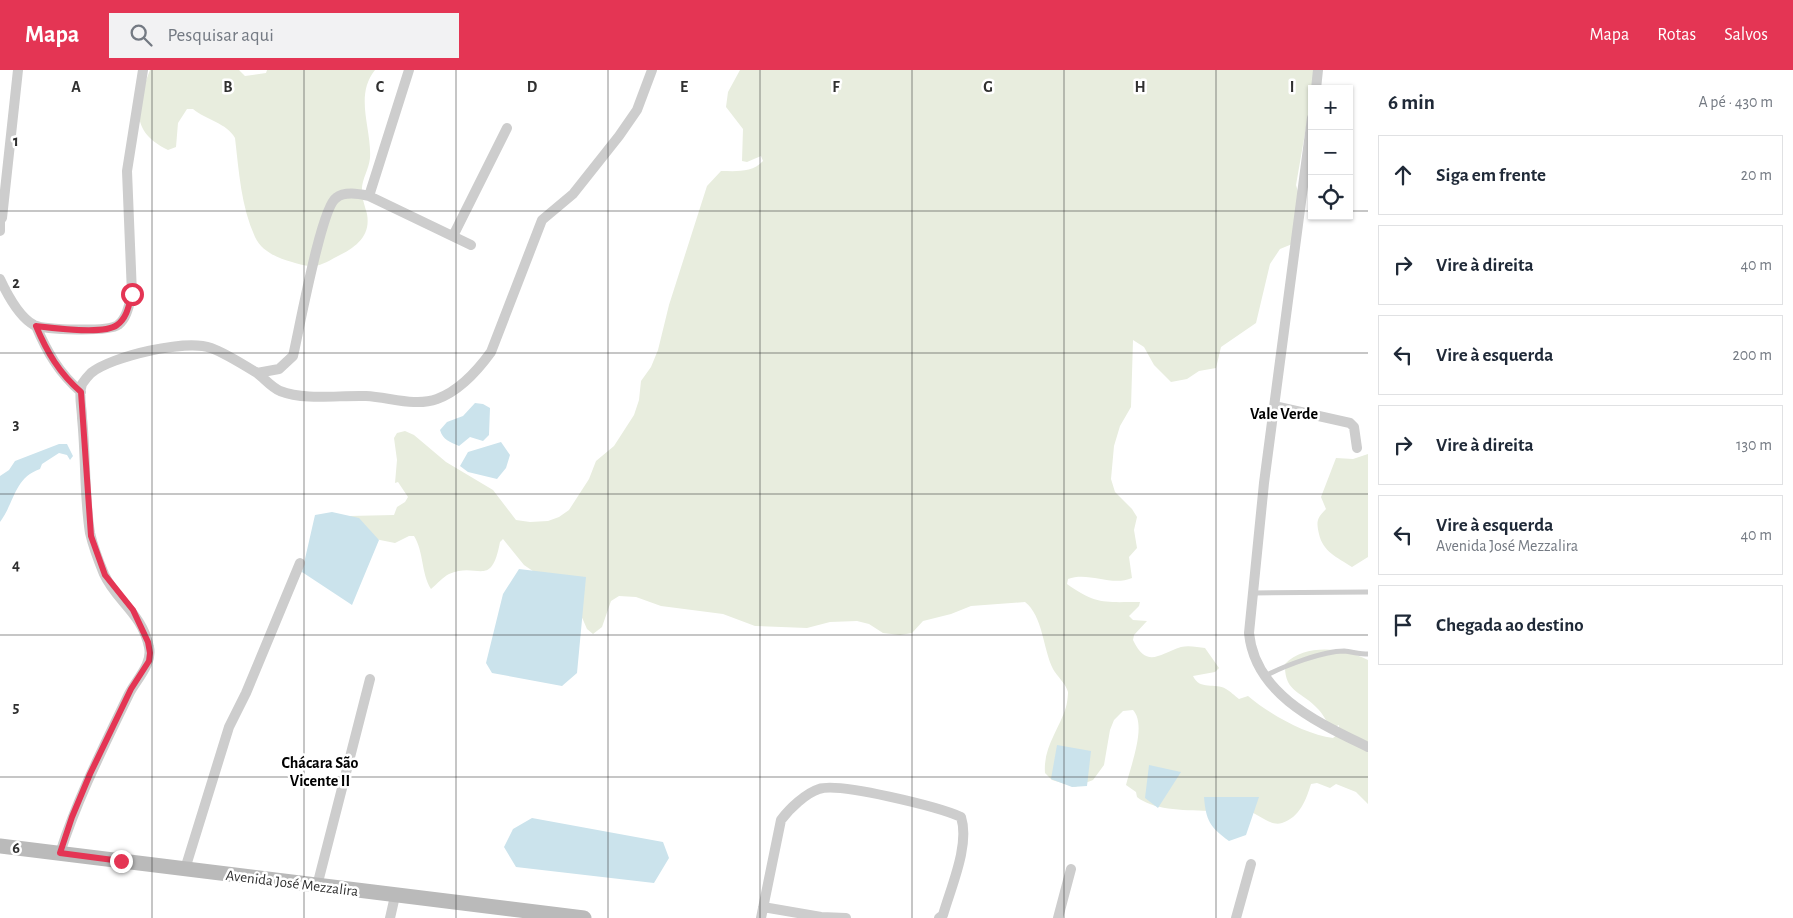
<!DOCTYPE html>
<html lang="pt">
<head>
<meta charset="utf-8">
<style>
  :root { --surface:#fff; --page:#f2f2f3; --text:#1f2937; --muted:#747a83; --line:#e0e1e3; --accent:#e43554 }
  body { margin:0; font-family:"Alegreya Sans",sans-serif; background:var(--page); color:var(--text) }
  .controls { position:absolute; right:15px; top:15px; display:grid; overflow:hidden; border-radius:0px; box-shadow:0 1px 4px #0004 }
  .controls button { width:45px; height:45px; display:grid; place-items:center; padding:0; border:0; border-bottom:1px solid var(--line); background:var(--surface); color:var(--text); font:25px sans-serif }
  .stop { position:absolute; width:15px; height:15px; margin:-11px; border:4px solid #e43554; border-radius:50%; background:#fff }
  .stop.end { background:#e43554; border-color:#fff; box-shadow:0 1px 5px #0008 }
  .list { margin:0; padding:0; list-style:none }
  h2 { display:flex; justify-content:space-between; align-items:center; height:65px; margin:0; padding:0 20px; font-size:21px }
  h2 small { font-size:16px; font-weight:400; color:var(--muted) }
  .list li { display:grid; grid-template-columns:32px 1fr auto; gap:15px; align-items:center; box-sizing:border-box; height:80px; margin:0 10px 10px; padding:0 10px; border:1px solid var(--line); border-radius:0px }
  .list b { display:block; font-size:19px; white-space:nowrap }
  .list p { margin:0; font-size:16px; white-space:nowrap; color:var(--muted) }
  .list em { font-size:16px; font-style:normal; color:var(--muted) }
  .icon { flex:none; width:28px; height:28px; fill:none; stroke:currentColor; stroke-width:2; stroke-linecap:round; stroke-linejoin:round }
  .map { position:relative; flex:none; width:1368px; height:848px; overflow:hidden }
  header { display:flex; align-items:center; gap:30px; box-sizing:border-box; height:70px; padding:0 25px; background:var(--accent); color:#fff }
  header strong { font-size:24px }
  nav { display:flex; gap:28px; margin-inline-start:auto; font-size:18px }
  .search { width:350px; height:45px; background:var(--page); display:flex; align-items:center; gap:12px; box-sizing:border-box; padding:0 18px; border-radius:0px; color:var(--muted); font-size:19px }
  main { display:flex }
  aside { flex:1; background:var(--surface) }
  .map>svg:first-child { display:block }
  .green { fill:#e8edde }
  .water { fill:#cbe3ec }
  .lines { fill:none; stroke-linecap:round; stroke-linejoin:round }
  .service { stroke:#cdcdcd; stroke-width:5 }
  .minor { stroke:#cdcdcd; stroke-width:10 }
  .secondary { stroke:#bababa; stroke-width:15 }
  .route { stroke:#e43554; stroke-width:6 }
  .grid { fill:none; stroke:#303030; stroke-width:1; stroke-opacity:0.55 }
  .labels { text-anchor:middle; stroke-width:5; stroke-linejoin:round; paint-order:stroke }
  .street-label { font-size:15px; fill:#303030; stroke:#fff }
  .neighbourhood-label { font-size:16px; font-weight:bold; fill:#000; stroke:#fff }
  .grid-label { font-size:16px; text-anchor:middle; font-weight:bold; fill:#303030; stroke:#fff; stroke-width:5; stroke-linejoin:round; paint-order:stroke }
</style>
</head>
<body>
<header>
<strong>Mapa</strong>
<div class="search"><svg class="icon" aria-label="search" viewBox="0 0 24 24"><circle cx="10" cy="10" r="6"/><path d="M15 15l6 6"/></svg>Pesquisar aqui</div>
<nav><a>Mapa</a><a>Rotas</a><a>Salvos</a></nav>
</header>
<main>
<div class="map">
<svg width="1368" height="848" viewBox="0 0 1368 848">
  <rect width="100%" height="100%" fill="#fff"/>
  <!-- green -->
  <path class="green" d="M150 0H239L245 6 266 3 267 0H375C354 26 372 59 370 88 369 99 361 111 362 121 362 129 365 136 367 144 371 166 356 177 338 186 318 197 314 199 292 192 278 188 262 182 255 167 241 136 239 102 235 68 227 53 206 50 193 39H187L178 53 176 77 168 80C129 61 136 36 150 0Z
    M740 0H1316L1296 115 1303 138 1297 172 1280 179 1270 194 1256 253 1221 277 1216 298 1199 301 1187 309 1171 312 1154 295 1144 277 1133 270 1131 337 1120 356 1114 376 1111 409 1115 422 1132 439 1137 447 1134 460 1137 478 1129 487 1132 508C1111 517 1089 501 1068 509L1067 514C1097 535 1104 532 1140 532L1139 536 1129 546 1133 550 1147 551 1134 565 1133 570C1147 599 1159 584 1181 577 1188 575 1198 577 1205 578L1219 598 1215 602 1193 606C1200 621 1215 612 1226 619 1230 621 1235 626 1239 629L1248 626C1269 644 1306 665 1333 668L1339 663V655L1331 659C1327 652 1323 644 1318 639 1302 621 1284 623 1285 594 1306 573 1344 578 1368 590V734L1356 722 1336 714 1330 718 1317 713 1311 714C1306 730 1300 747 1282 753 1270 757 1259 743 1247 741 1218 739 1160 746 1137 727L1136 722 1126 715C1131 695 1147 655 1133 640L1123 641 1114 650 1110 660 1104 695 1093 710 1075 717 1052 710 1045 703C1043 677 1059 660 1066 637 1067 634 1068 626 1068 622 1066 614 1057 606 1053 599 1043 579 1043 546 1025 532L971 536 951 544 923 551 912 563 900 565 883 563 869 554 857 551 830 552 807 558 755 556 723 544 661 536 636 527 619 526 611 531 602 557 593 564 587 559 574 529 524 495 503 469 500 472C491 520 478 491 449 504 443 507 437 514 431 519 421 503 424 482 414 466H409L395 473 365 467 349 446 394 445 397 437 405 432 408 427 398 412 395 413 397 390 394 368 397 363 405 361 414 365 446 392 493 420 516 450 530 452 548 451 559 447 569 440 589 409 596 391 614 376 634 345 639 330 641 311 651 297 658 280 669 235 707 116 721 101C736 101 752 103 763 91L761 86 747 92 742 91 743 59 726 37 728 22Z
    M1368 384V487L1352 497C1337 487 1323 482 1319 464 1316 451 1317 448 1326 439L1321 427 1336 388 1353 389Z"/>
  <!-- water -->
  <path class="water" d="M475 333 483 334 490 338 489 365 483 371 470 367 459 376C450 372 443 370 440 360L447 352 463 346Z
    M501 372 510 385 506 398 497 409 468 402 460 396 468 382Z
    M59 374H67L73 386 70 390 67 385 59 383 42 394 40 399C14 408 15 432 0 452V406L9 400 15 391Z
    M332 442 359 448 379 470 352 535 302 502 315 445Z
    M519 499 586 507 577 603 562 616 492 603 486 593 503 524Z
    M1057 675 1091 681 1087 716 1072 717 1051 709Z
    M1149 695 1181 702 1158 738 1145 728Z
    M1204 727H1259L1246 765 1229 771C1210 757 1206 751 1204 727Z
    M532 748 663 772 669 788 654 813 516 797 504 777 513 759Z"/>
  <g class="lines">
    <!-- service -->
    <path class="service" d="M1253 523 1368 522
      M1265 606C1284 596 1323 581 1344 581 1353 582 1360 584 1368 584"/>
    <!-- minor -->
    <path class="minor" d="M1316 19 1318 0
      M1312 48 1264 413 1249 563C1255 625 1319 653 1368 677
      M369 126 409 0
      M0 147V161
      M2 148 18 0
      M453 166 507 58
      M0 209C7 224 19 247 34 255 46 260 108 262 118 255 127 248 129 235 132 224L127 101 143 0
      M36 256C47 282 59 303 81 322
      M257 303 279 299 293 286C299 261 321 138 336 128 345 121 359 124 369 126L471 175
      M1274 336 1350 353 1354 357 1357 378
      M60 783C78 727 104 676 129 624 136 610 153 594 149 577 142 543 116 531 104 504 99 492 93 476 90 463 84 425 86 386 82 348 82 337 78 325 82 314 84 311 88 306 91 303 112 286 186 269 211 278 225 283 244 295 257 303 265 309 271 317 280 321 306 331 338 325 366 326 389 327 415 337 437 329 459 321 478 300 491 282L542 150 573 124 619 66 637 40 652 0
      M185 799 229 657 246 623 300 493
      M317 816 370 609
      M763 837 821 847 846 848
      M390 848 395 826
      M761 848 781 750C789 739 806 723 819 719 839 712 939 737 961 747 970 775 951 817 943 845L939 848
      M1058 848 1071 799
      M1236 848 1251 794"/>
    <!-- secondary -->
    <path class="secondary" d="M0 776 584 848"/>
  </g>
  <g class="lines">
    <!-- route -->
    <path class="route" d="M121 791 60 783 72 747 90 704 131 619 149 591 150 583 148 572 133 540 105 505 91 466 81 322C59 303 47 282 36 256 53 258 104 265 117 255 127 248 129 235 132 224"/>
  </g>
  <!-- grid -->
  <path class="grid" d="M152 0V848M304 0V848M456 0V848M608 0V848M760 0V848M912 0V848M1064 0V848M1216 0V848M0 141H1312M1349 141H1368M0 283H1368M0 424H1368M0 565H1368M0 707H1368"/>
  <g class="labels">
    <!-- street labels -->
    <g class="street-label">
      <text transform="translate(292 813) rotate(7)" y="5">Avenida José Mezzalira</text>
    </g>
    <!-- neighbourhood labels -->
    <g class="neighbourhood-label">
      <text x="1284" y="349">Vale Verde</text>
      <text x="320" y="698">Chácara São<tspan x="320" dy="18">Vicente II</tspan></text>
    </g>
  </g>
  <g class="grid-label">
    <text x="76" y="22">A</text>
    <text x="228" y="22">B</text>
    <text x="380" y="22">C</text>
    <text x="532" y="22">D</text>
    <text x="684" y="22">E</text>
    <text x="836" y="22">F</text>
    <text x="988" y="22">G</text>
    <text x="1140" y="22">H</text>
    <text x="1292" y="22">I</text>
    <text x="16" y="76">1</text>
    <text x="16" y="218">2</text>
    <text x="16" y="359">3</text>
    <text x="16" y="500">4</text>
    <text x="16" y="642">5</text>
    <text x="16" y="783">6</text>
  </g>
</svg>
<div class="controls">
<button>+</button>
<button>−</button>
<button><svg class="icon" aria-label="locate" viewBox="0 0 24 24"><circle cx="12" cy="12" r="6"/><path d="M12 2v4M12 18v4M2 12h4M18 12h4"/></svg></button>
</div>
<div class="stop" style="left:132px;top:224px"></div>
<div class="stop end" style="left:121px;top:791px"></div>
</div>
<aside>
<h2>6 min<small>A pé · 430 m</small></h2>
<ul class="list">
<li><svg class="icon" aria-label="ahead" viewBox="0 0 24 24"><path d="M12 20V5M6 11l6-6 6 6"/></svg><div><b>Siga em frente</b></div><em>20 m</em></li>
<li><svg class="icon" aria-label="right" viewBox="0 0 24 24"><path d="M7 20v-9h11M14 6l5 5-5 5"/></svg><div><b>Vire à direita</b></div><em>40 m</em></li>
<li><svg class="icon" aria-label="left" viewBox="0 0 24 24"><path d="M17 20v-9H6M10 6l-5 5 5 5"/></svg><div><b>Vire à esquerda</b></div><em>200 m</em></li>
<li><svg class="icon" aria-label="right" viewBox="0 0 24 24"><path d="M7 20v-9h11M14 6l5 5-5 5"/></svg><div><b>Vire à direita</b></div><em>130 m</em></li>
<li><svg class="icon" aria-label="left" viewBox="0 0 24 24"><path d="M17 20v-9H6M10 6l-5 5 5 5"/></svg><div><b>Vire à esquerda</b><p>Avenida José Mezzalira</p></div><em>40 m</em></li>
<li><svg class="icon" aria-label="arrive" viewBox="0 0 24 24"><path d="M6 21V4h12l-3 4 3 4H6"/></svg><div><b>Chegada ao destino</b></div></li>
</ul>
</aside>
</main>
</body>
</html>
